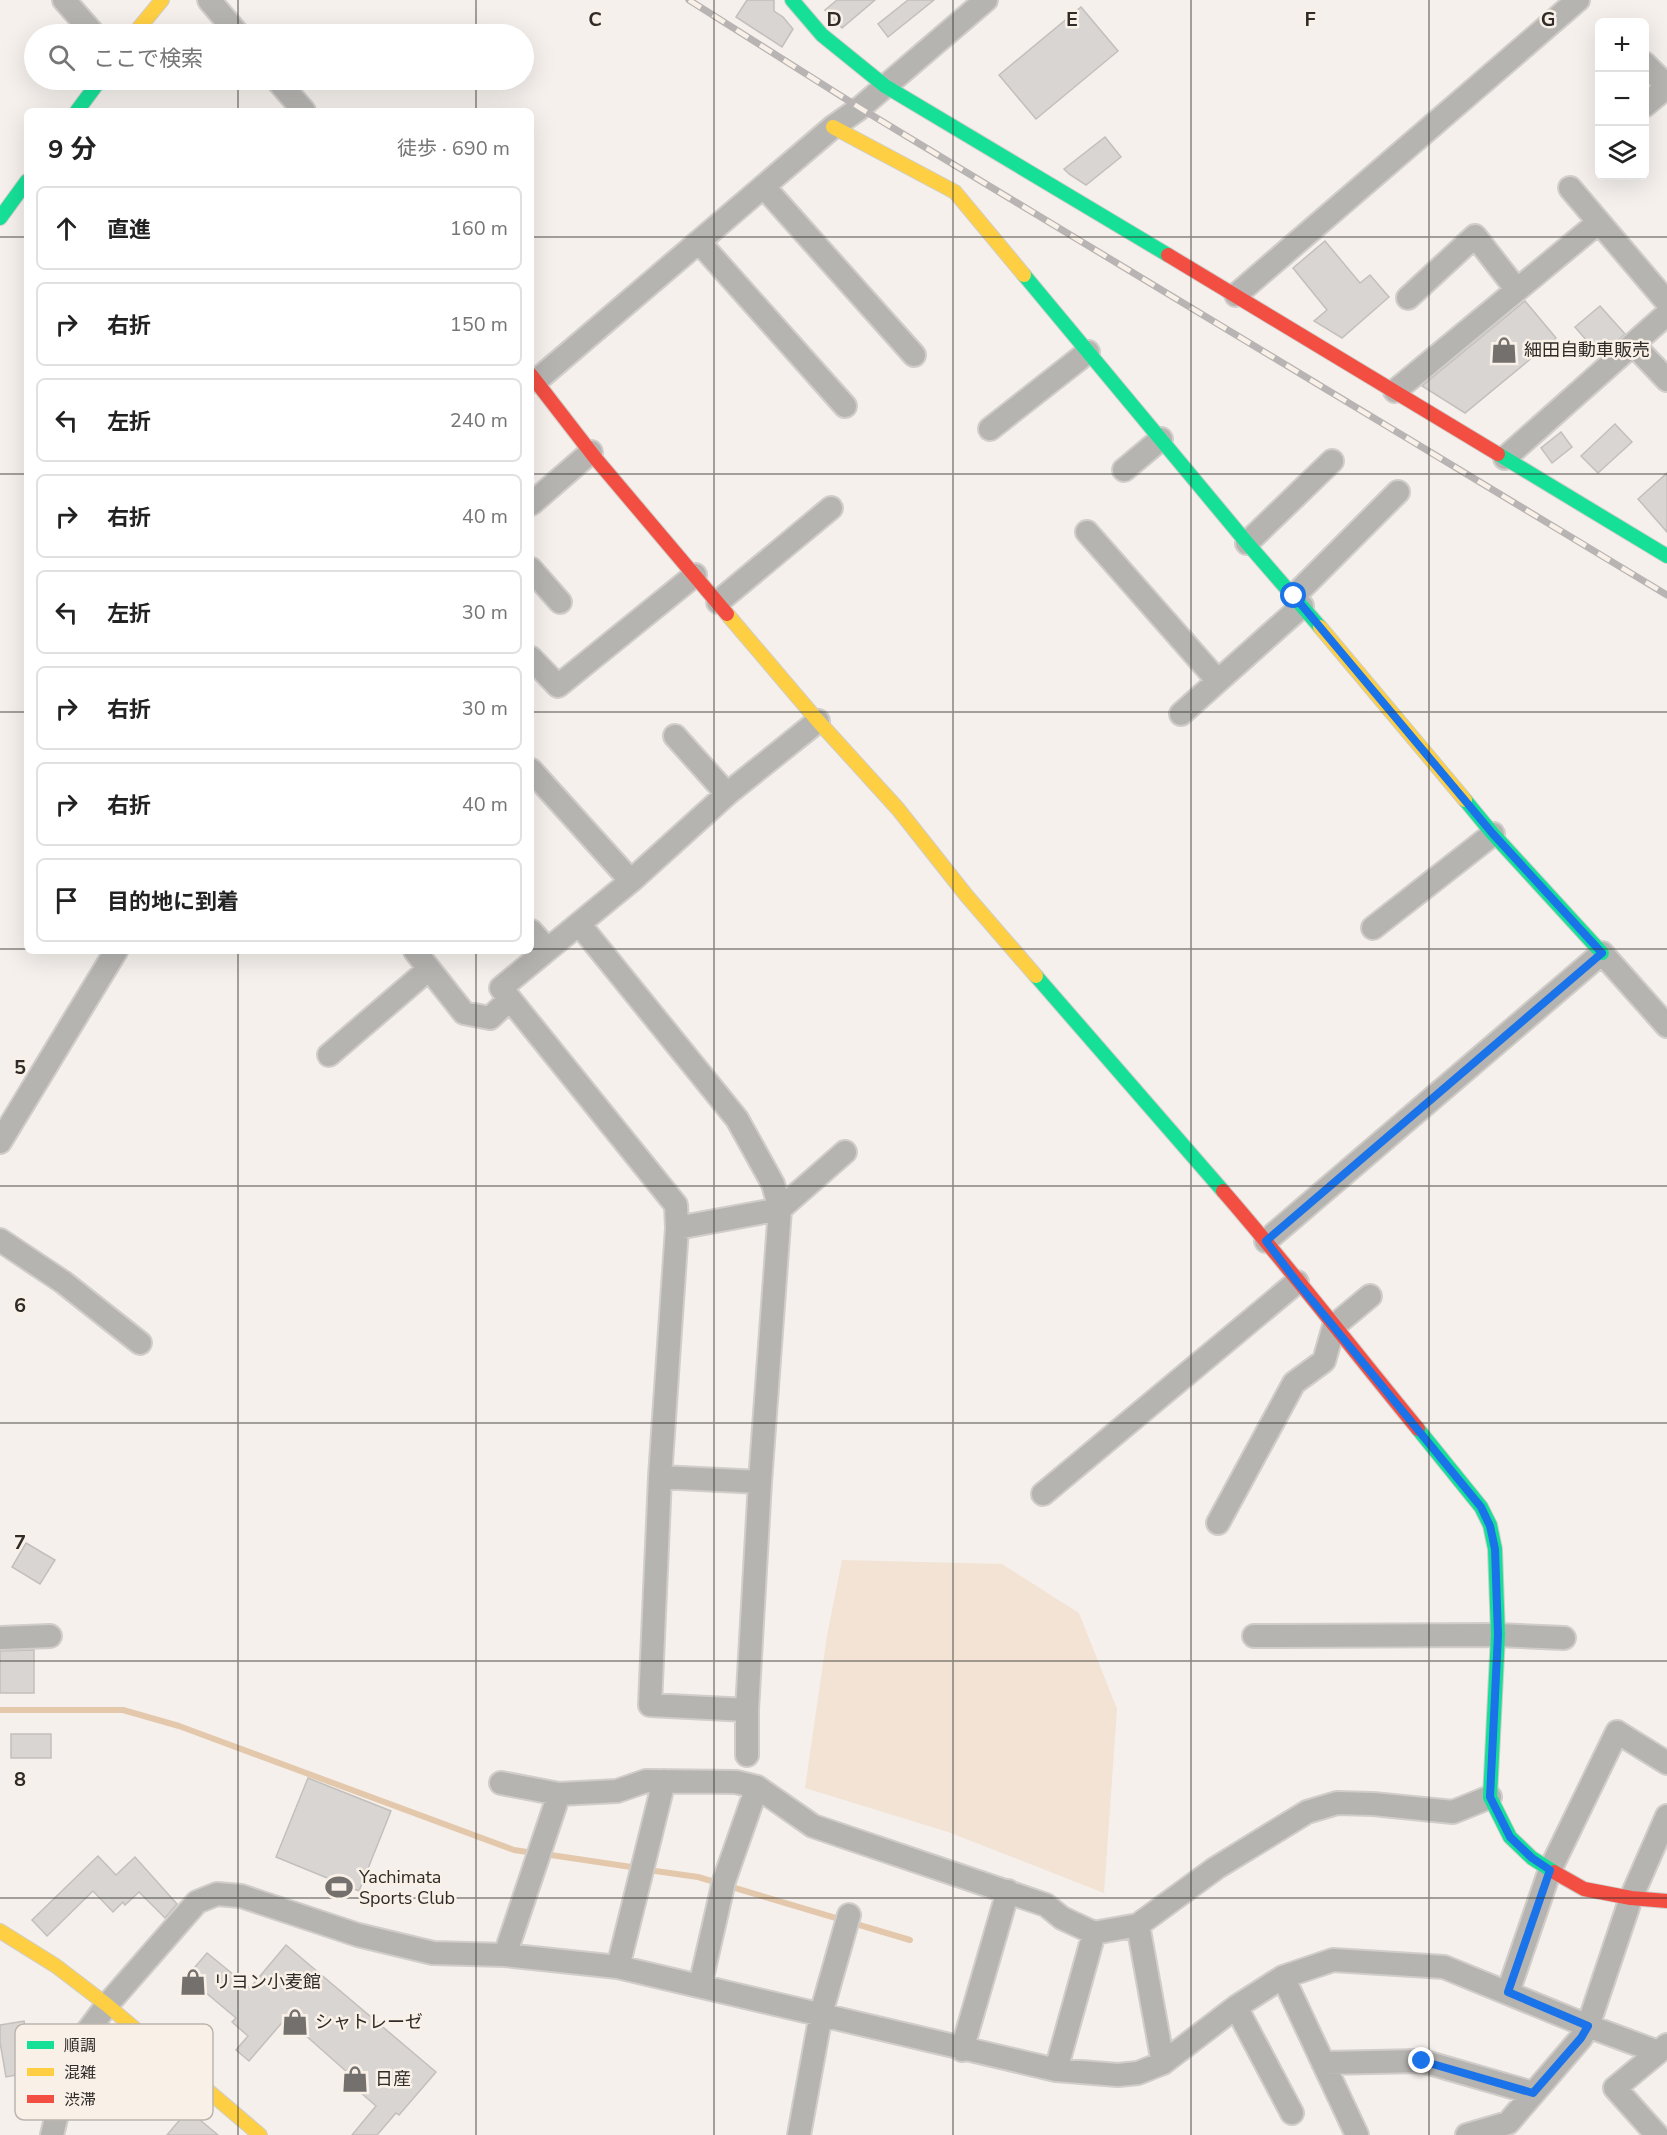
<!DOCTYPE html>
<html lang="ja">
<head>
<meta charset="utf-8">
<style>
  :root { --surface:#fff; --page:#f6f6f6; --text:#222; --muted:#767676; --line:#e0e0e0 }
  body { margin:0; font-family:"Nunito Sans","Noto Sans JP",sans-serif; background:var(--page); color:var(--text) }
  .controls { position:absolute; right:18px; top:18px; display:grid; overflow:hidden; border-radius:9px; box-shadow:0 6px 24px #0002 }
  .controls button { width:54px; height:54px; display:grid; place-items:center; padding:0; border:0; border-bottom:2px solid var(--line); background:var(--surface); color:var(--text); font:30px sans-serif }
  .stop { position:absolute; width:18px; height:18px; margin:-14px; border:4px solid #1a73e8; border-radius:50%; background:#fff }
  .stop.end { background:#1a73e8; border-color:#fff; box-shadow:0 2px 6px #0008 }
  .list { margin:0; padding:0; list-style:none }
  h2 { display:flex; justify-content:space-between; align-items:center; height:78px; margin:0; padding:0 24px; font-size:26px }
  h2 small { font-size:20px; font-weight:400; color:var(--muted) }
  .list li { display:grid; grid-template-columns:39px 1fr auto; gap:18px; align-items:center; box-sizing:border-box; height:84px; margin:0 12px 12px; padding:0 12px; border:2px solid var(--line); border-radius:9px }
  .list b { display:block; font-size:22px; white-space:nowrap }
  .list em { font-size:20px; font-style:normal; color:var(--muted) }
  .icon { flex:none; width:33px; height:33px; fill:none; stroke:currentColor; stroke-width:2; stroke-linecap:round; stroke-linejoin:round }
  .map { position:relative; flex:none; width:1667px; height:2135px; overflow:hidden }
  .search { position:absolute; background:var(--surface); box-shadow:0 6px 24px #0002; left:24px; top:24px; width:510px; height:66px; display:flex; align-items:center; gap:15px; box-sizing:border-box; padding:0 21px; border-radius:33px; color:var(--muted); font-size:22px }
  .panel { position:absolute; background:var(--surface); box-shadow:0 6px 24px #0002; left:24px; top:108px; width:510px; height:846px; border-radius:9px }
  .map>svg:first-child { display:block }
  .green { fill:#f2e3d4 }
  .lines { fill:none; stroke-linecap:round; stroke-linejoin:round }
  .stream { stroke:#e4c8ac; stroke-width:6 }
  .building { fill:#d9d5d2; stroke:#c3bfbc; stroke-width:1.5 }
  .street-casing { stroke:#d0cdca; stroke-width:26 }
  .fast-casing { stroke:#d0cdca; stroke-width:16 }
  .slow-casing { stroke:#d0cdca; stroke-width:16 }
  .jam-casing { stroke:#d0cdca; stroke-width:16 }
  .street { stroke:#b6b4b1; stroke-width:22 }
  .fast { stroke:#16e098; stroke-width:14 }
  .slow { stroke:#ffcf43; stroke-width:14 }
  .jam { stroke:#f24e42; stroke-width:14 }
  .rail-casing { stroke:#b8b4b3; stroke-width:7 }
  .rail { stroke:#f9f0e8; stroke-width:4.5; stroke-dasharray:14; stroke-linecap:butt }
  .route { stroke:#1a73e8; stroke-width:8 }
  .grid { fill:none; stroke:#2e2b28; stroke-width:1.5; stroke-opacity:0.55 }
  .labels { text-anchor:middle; stroke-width:5; stroke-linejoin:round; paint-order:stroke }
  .poi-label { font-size:18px; fill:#2e2b28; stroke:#f9f0e8; text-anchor:start }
  .key { fill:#f9f0e8; stroke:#bcb5ae; stroke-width:1.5 }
  .key-label { font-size:16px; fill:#2e2b28 }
  .grid-label { font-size:20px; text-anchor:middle; font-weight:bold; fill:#2e2b28; stroke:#f9f0e8; stroke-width:5; stroke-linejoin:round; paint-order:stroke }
</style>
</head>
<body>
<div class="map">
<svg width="1667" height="2135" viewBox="0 0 1667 2135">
  <rect width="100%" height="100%" fill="#f5f0ec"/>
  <!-- green -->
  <path class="green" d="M842 1560 1002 1564 1079 1613 1117 1709 1104 1893 948 1832 805 1788 827 1636Z"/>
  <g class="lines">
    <!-- stream -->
    <path class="stream" d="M0 1710H123L179 1726 514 1850 534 1853
      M544 1854 638 1868
      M648 1870 698 1877 910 1940"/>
  </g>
  <!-- building -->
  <path class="building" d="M747 0H774V11L783 17 793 29 782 47 736 17Z
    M837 0H875L842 28 825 10Z
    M908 0H934L888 37 878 24Z
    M1081 7 1118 51 1036 119 999 75Z
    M1105 137 1121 157 1086 185 1069 174 1064 169Z
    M1325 241 1360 283 1370 275 1389 297 1342 338 1314 321 1327 310 1293 268Z
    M1525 301 1556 338 1465 413 1422 386Z
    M1600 306 1625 334 1600 356 1575 327Z
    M1615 424 1632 442 1598 473 1581 456Z
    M1561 432 1572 447 1552 463 1541 448Z
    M1667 473V532L1638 499Z
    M26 1543 55 1560 40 1584 12 1567Z
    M34 1650V1693H0V1651Z
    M11 1734H51V1758H11Z
    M308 1778 391 1811 359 1891 276 1857Z
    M98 1856 116 1875 135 1857 177 1904 165 1918 139 1892 125 1905 123 1902 113 1912 93 1891 47 1936 32 1920Z
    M286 1945 436 2072 399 2115 396 2113 377 2135H352L376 2106 344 2078 348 2073 286 2018 249 2061 236 2050 248 2036 232 2022 236 2018 199 1987 195 1991 183 1981 207 1953 250 1988Z
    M24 2021 34 2072 6 2077 0 2042V2025Z
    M188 2110 218 2135H167Z"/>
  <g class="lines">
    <defs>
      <path id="street" d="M64 0 94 34
        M209 0 238 34
        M1644 63 1667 86
        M277 80 304 111
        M1644 106 1667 87
        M764 187 914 355
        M1570 188 1667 302
        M699 242 845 406
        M1236 295 1578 0
        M1408 298 1475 236 1517 290
        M1633 344 1667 380
        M536 381 833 127 860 108 986 0
        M1395 391 1599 222
        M990 429 1088 352
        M1505 458 1667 314
        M1124 470 1161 439
        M531 504 591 452
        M1087 532 1218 681
        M1247 543 1332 461
        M531 569 560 602
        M1294 596 1398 492
        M718 602 831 508
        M531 658 558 686 695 575
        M1181 714 1302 606
        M675 736 727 794
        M531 770 631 881
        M579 924 737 1119 773 1184 780 1209 760 1482 747 1710
        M1373 928 1493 834
        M531 931 547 949
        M415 951 464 1013 490 1018 510 999
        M329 1055 429 969
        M0 1142 116 951
        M677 1228 780 1209 845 1152
        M0 1240 63 1282 140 1343
        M1266 1241 1602 953 1667 1026
        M660 1477 760 1482
        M1043 1494 1297 1282
        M1218 1523 1294 1383 1324 1361 1334 1326 1370 1296
        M1254 1636 1498 1635 1564 1638
        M0 1638 50 1636
        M747 1755V1710L650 1705 660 1477 677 1228 676 1205 501 988 631 881 727 794 818 721
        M501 1783 559 1794 617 1791 646 1781 736 1782 757 1787 813 1826 1046 1905 1062 1918 1094 1933 1138 1925 1216 1868 1307 1812 1337 1803 1373 1804 1453 1812 1490 1797
        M1138 1925 1163 2063
        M505 1955 559 1794
        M618 1967 664 1781
        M1283 1977 1357 2135
        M700 1986 724 1881 757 1787
        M1508 1992 1550 1870 1617 1732 1667 1763
        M1236 2007 1292 2113
        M962 2050 1008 1891
        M1323 2063 1422 2061 1533 2093
        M1056 2070 1094 1933
        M52 2135 72 2052 107 2005 197 1902 217 1894 241 1896 358 1935 433 1953 505 1955 618 1967 1056 2070 1118 2075 1138 2073 1163 2063 1236 2007 1283 1977 1333 1960 1444 1967 1588 2026 1658 2052
        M799 2135 821 2014 849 1915
        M1467 2135 1508 2123 1581 2038 1588 2026 1631 1898 1667 1816
        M1657 2135 1615 2088 1667 2045"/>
      <path id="fast" d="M792 0 822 35 885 86 1168 255
        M77 111 100 80
        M0 218 27 181
        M1024 275 1247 543 1320 627
        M1498 454 1667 556
        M1465 800 1493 834 1602 953
        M1036 976 1223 1191
        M1418 1429 1481 1507 1490 1525 1495 1549 1498 1635 1490 1797 1510 1837 1532 1858 1554 1872"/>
      <path id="slow" d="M134 34 162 0
        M833 127 955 192 1024 275
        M727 614 818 721 898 809 966 895 1036 976
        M1320 627 1465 800
        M0 1931 56 1966 107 2005 260 2135"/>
      <path id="jam" d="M1168 255 1498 454
        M531 375 596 459 727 614
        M1223 1191C1290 1268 1353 1350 1418 1429
        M1554 1872 1584 1889 1631 1898 1667 1901"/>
    </defs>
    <!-- street casing -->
    <use href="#street" class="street-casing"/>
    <!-- fast casing -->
    <use href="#fast" class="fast-casing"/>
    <!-- slow casing -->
    <use href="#slow" class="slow-casing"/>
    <!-- jam casing -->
    <use href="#jam" class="jam-casing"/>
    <!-- street -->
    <use href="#street" class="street"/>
    <!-- fast -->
    <use href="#fast" class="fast"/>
    <!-- slow -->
    <use href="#slow" class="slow"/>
    <!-- jam -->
    <use href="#jam" class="jam"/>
    <defs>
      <path id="rail" d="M689 0 860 108 1667 595"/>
    </defs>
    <!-- rail casing -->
    <use href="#rail" class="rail-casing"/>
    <!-- rail -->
    <use href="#rail" class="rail"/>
  </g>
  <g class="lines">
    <!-- route -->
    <path class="route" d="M1294 596 1493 834 1602 953 1266 1241 1297 1282 1481 1507 1490 1526 1495 1549 1498 1635 1490 1797 1510 1837 1532 1858 1550 1870 1508 1992 1588 2026 1581 2038 1533 2093 1422 2061"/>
  </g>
  <!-- grid -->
  <path class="grid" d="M238 0V34M476 0V34M714 0V2135M953 0V2135M1191 0V2135M1429 0V2135M238 80V111M476 80V111M0 237H27M531 237H1667M0 474H27M531 474H1667M0 712H27M531 712H1667M0 949H27M531 949H1667M238 951V2135M476 951V2135M0 1186H1667M0 1423H1667M0 1661H1667M0 1898H1667"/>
  <!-- icons -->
  <defs>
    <symbol id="shop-bare" viewBox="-9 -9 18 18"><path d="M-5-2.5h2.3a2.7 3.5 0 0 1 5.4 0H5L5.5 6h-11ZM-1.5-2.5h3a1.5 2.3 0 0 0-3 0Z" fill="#74706d" stroke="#f9f0e8" stroke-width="2.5" paint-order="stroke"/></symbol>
    <symbol id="stadium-bare" viewBox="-9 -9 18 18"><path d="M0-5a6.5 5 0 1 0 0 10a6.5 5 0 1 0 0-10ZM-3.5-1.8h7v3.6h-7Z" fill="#74706d" stroke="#f9f0e8" stroke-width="2.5" paint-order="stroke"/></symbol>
  </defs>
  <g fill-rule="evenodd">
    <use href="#shop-bare" x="1485" y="331" width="38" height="38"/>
    <use href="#stadium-bare" x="320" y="1868" width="38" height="38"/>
    <use href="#shop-bare" x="174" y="1963" width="38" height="38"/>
    <use href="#shop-bare" x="276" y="2003" width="38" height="38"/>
    <use href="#shop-bare" x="336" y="2060" width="38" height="38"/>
  </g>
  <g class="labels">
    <!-- poi labels -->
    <g class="poi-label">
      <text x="1524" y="356">細田自動車販売</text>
      <text x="359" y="1883">Yachimata<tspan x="359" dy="21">Sports Club</tspan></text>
      <text x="213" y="1988">リヨン小麦館</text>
      <text x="315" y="2028">シャトレーゼ</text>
      <text x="375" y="2085">日産</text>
    </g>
  </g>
  <!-- legend -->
  <rect x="15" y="2024" width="198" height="96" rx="9" class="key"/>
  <rect x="27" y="2041" width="27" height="8" fill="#16e098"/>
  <rect x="27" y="2068" width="27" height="8" fill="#ffcf43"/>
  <rect x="27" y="2095" width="27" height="8" fill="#f24e42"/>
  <g class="key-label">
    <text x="64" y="2051">順調</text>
    <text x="64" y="2078">混雑</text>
    <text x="64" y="2105">渋滞</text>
  </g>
  <g class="grid-label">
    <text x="595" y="26">C</text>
    <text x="834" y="26">D</text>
    <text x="1072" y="26">E</text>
    <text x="1310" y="26">F</text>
    <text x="1548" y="26">G</text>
    <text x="20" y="1074">5</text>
    <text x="20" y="1312">6</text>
    <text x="20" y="1549">7</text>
    <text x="20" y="1786">8</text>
  </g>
</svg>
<div class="controls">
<button>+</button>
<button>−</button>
<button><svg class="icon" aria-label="layers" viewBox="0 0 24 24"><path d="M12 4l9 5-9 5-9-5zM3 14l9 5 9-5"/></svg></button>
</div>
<div class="stop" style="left:1294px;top:596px"></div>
<div class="stop end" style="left:1422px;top:2061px"></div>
<div class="search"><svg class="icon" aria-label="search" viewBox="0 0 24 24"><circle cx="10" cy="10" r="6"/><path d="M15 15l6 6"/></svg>ここで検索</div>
<section class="panel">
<h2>9 分<small>徒歩 · 690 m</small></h2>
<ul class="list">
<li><svg class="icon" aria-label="ahead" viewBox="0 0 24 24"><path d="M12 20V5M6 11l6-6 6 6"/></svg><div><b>直進</b></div><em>160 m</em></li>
<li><svg class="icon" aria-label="right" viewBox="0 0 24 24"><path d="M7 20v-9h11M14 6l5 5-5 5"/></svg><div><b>右折</b></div><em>150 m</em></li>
<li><svg class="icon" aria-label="left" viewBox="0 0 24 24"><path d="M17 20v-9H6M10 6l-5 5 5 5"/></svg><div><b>左折</b></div><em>240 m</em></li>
<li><svg class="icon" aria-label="right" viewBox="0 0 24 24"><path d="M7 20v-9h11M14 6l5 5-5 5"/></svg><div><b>右折</b></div><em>40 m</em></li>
<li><svg class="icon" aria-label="left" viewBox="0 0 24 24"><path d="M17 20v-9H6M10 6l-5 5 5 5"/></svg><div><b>左折</b></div><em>30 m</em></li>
<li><svg class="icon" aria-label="right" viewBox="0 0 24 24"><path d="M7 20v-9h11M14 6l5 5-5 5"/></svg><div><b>右折</b></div><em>30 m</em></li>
<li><svg class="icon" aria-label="right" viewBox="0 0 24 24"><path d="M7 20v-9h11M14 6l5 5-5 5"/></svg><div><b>右折</b></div><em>40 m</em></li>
<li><svg class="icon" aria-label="arrive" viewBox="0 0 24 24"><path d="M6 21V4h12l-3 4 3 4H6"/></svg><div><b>目的地に到着</b></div></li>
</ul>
</section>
</div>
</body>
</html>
